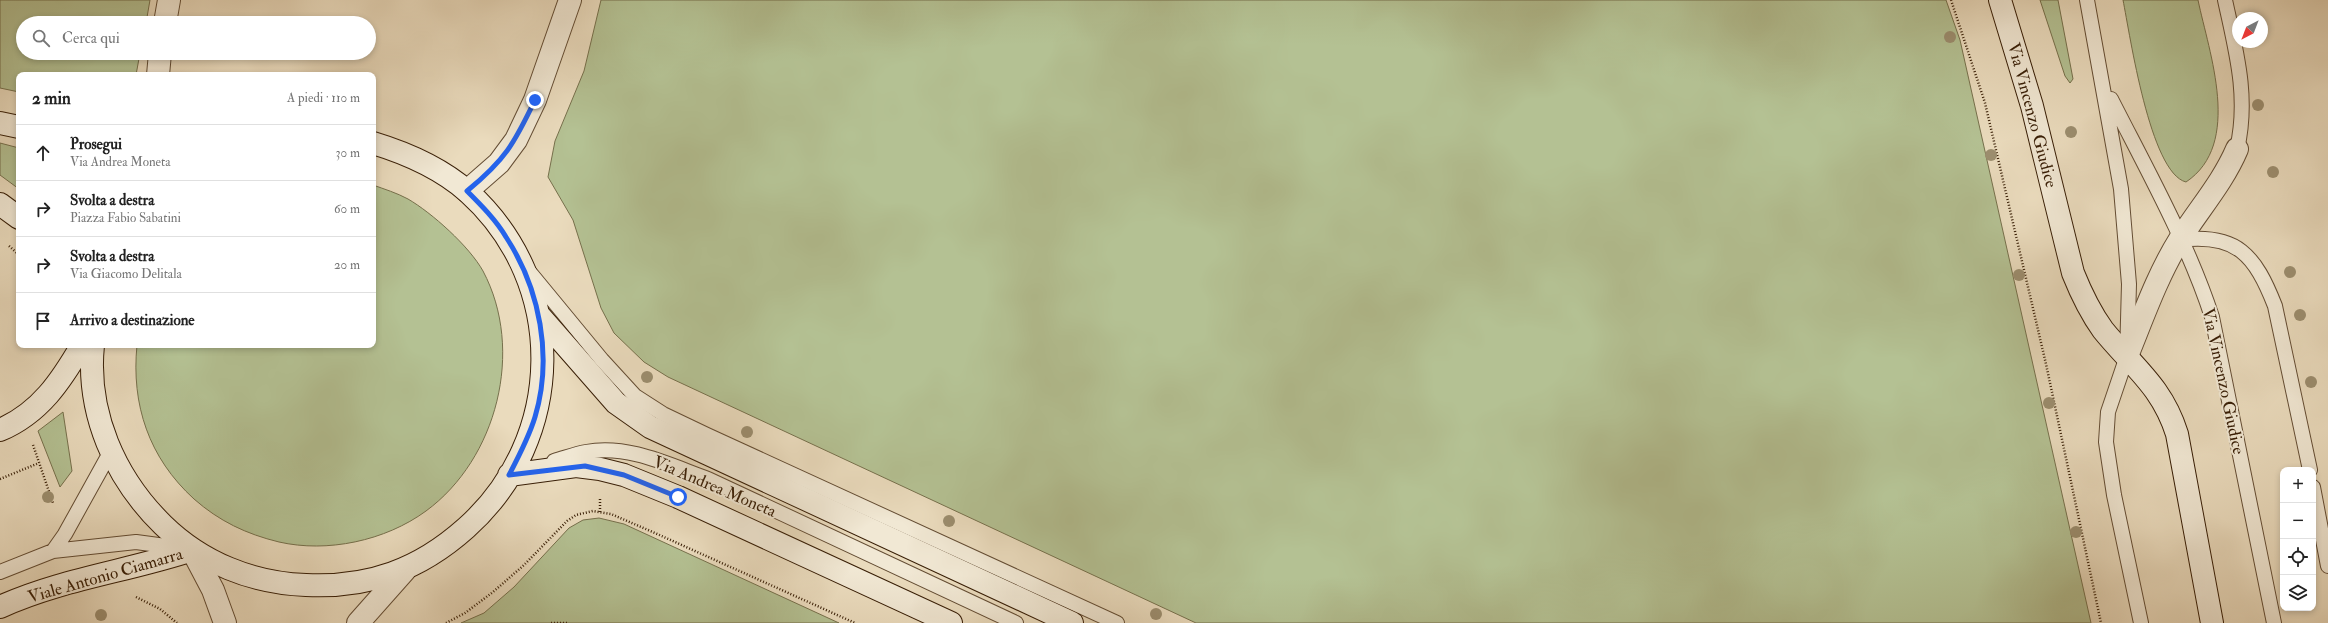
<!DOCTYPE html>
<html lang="it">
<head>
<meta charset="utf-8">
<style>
  :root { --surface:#fff; --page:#f6f6f6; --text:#222; --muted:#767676; --line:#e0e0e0 }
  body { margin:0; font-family:"IM FELL Double Pica",serif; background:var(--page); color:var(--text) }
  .controls { position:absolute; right:12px; bottom:12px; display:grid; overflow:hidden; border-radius:8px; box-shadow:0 2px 6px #0003 }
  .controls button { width:36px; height:36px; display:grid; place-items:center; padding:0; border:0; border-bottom:1px solid var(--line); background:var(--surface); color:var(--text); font:20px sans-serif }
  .compass { position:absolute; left:2232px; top:12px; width:36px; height:36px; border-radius:50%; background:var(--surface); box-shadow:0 2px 6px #0003; rotate:222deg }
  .stop { position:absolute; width:12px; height:12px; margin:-9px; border:3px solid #2563eb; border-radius:50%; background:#fff }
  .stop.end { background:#2563eb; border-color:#fff; box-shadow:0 1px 4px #0008 }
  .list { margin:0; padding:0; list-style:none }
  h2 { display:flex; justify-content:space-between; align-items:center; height:52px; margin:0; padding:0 16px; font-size:17px }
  h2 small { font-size:13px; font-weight:400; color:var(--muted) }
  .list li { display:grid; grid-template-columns:26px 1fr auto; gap:12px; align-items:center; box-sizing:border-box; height:56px; padding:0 16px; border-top:1px solid var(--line) }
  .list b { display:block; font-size:15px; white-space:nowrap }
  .list p { margin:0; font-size:13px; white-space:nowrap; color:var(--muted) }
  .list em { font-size:13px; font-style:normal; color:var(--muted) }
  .icon { flex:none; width:22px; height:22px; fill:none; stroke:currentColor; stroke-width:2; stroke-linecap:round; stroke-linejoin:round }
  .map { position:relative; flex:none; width:2328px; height:623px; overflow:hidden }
  .search { position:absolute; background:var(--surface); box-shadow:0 2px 6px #0003; left:16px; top:16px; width:360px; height:44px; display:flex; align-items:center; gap:10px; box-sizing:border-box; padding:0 14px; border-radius:22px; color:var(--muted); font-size:15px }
  .panel { position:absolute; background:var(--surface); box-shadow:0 2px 6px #0003; left:16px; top:72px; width:360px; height:276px; border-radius:8px }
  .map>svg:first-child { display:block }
  .green { fill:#b4c193; stroke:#76704c }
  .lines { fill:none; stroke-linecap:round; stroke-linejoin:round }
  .lane-casing { stroke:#644d34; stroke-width:16 }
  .street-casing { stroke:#644d34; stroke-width:24 }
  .secondary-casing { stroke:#381e06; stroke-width:24 }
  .path { stroke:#381e06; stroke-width:2.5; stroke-dasharray:1 2; stroke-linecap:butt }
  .lane { stroke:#f1e8d4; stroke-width:14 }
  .street { stroke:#f1e8d4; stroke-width:22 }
  .secondary { stroke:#f1e8d4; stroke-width:22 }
  .tree { fill:#9c8e6f }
  .route { stroke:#2563eb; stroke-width:5 }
  .labels { text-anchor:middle; stroke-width:4; stroke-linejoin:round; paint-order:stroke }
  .street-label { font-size:17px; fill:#381e06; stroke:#f1e8d4 }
</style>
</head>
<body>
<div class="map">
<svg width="2328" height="623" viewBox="0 0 2328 623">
  <rect width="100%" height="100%" fill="#eadbbd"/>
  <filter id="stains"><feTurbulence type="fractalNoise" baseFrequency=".005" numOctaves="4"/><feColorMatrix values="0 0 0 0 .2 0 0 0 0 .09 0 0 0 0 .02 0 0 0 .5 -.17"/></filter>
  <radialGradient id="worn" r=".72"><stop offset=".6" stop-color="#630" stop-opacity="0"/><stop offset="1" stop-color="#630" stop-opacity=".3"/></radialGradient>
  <!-- green -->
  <path class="green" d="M0 0H150L146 23H23V53H140L136 75H19V92L0 88Z
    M601 0H1946L1960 40 2091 623H1196L668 377 644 362 614 333 601 308 573 220 548 177 555 141 584 71Z
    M2040 0H2058L2073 79 2070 83 2065 76Z
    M2123 0H2198C2209 53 2243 144 2186 182 2150 173 2130 35 2123 0Z
    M0 143 19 148V189L0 175Z
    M373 185C384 189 397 193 408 199 432 213 469 246 483 271 525 350 497 459 426 511 385 541 327 553 279 542 246 534 219 521 194 499 149 458 131 405 137 345H373Z
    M63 412 72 471 60 487 38 431Z
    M599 518 624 524 839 623H461L484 613 514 587 569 528 583 520Z"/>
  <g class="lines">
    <defs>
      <path id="lane" d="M2087 0 2121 189 2129 284 2127 356 2108 412 2106 442 2114 495 2141 623
        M2225 0C2236 51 2249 97 2237 149
        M2111 99C2146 168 2188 243 2212 317L2274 623
        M2180 240C2237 233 2255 255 2275 306L2310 470
        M527 269 602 360 635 396 663 414 707 435 1117 623
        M554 461C565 458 575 454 586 452 628 444 669 465 708 479L1016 623
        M2313 487 2328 566
        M53 551 65 534 111 451
        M0 572 53 551 136 542 188 549"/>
      <path id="street" d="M165 23 169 0
        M158 75 160 53
        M467 191 499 163 516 140 535 100 570 0
        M2127 356C2143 317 2157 276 2180 239 2199 209 2223 182 2237 149
        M192 550 213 590 225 623
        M358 623 405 570"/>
      <path id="secondary" d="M2000 0 2032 106 2073 273C2081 293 2090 312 2103 330 2133 367 2162 386 2177 434L2212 623
        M0 123 19 127
        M0 204 19 218
        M538 314 616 403 650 427 1072 623
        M93 345C86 413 115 478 163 525 202 563 252 583 306 585 369 588 419 570 466 528 566 439 569 283 468 192 442 169 406 153 373 143
        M0 430C40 413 61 381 82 345
        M509 475 576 466 600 469 624 475 678 497 951 623
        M0 607C61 579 129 571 192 550"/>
    </defs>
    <!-- lane casing -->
    <use href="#lane" class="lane-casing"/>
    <!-- street casing -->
    <use href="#street" class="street-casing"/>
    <!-- secondary casing -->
    <use href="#secondary" class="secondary-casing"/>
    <!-- path -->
    <path class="path" d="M1951 0 1985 103 2046 364 2101 623
      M9 246 19 255
      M33 445 53 503
      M0 479 39 463
      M600 512V498
      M136 597 160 609 177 623
      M446 623 465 613 493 592 524 565 567 521 576 515 593 511 611 514 655 533 855 623
      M551 623H569"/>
    <!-- lane -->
    <use href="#lane" class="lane"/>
    <!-- street -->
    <use href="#street" class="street"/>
    <!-- secondary -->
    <use href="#secondary" class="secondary"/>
  </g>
  <!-- trees -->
  <g class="tree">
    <circle cx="1950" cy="37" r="6"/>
    <circle cx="2258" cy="105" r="6"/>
    <circle cx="2071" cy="132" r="6"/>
    <circle cx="1991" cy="155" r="6"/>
    <circle cx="2273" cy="172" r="6"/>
    <circle cx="2290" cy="272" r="6"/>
    <circle cx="2019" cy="275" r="6"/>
    <circle cx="2300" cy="315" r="6"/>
    <circle cx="647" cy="377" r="6"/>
    <circle cx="2311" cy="382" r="6"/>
    <circle cx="2049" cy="403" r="6"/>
    <circle cx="747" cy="432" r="6"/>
    <circle cx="48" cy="497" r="6"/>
    <circle cx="949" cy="521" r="6"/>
    <circle cx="2076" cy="532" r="6"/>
    <circle cx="1156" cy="614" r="6"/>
    <circle cx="101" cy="615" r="6"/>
  </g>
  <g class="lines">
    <!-- route -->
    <path class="route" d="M535 100C514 144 505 160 467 191 481 205 496 220 506 237 540 289 553 357 535 417 529 437 519 456 509 475L585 466 624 475 678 497"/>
  </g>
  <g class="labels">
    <!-- street labels -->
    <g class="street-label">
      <text transform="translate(2033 115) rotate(75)" y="6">Via Vincenzo Giudice</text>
      <text transform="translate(2224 381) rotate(78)" y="6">Via Vincenzo Giudice</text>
      <text transform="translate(715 486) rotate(23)" y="6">Via Andrea Moneta</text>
      <text transform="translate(105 575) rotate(-16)" y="6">Viale Antonio Ciamarra</text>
    </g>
  </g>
  <rect width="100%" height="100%" filter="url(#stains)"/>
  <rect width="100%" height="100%" fill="url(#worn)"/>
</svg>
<div class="controls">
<button>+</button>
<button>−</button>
<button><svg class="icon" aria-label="locate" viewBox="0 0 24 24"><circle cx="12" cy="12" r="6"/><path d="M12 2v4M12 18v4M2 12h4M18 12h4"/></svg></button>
<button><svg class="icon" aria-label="layers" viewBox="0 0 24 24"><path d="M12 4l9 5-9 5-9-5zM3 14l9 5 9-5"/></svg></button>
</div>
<svg class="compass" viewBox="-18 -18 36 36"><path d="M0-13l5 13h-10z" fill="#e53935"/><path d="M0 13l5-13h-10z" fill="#767676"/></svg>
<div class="stop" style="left:678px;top:497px"></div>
<div class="stop end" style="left:535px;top:100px"></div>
<div class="search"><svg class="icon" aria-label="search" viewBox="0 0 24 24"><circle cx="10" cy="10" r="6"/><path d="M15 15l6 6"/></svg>Cerca qui</div>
<section class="panel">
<h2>2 min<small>A piedi · 110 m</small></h2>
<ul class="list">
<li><svg class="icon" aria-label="ahead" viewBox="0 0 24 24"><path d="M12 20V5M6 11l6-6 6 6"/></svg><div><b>Prosegui</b><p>Via Andrea Moneta</p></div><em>30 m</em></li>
<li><svg class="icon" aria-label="right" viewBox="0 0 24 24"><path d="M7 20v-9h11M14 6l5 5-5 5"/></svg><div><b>Svolta a destra</b><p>Piazza Fabio Sabatini</p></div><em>60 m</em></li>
<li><svg class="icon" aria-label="right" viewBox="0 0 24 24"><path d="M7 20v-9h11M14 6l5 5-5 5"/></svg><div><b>Svolta a destra</b><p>Via Giacomo Delitala</p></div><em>20 m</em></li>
<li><svg class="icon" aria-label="arrive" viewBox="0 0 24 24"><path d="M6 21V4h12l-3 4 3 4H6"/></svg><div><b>Arrivo a destinazione</b></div></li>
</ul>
</section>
</div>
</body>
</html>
